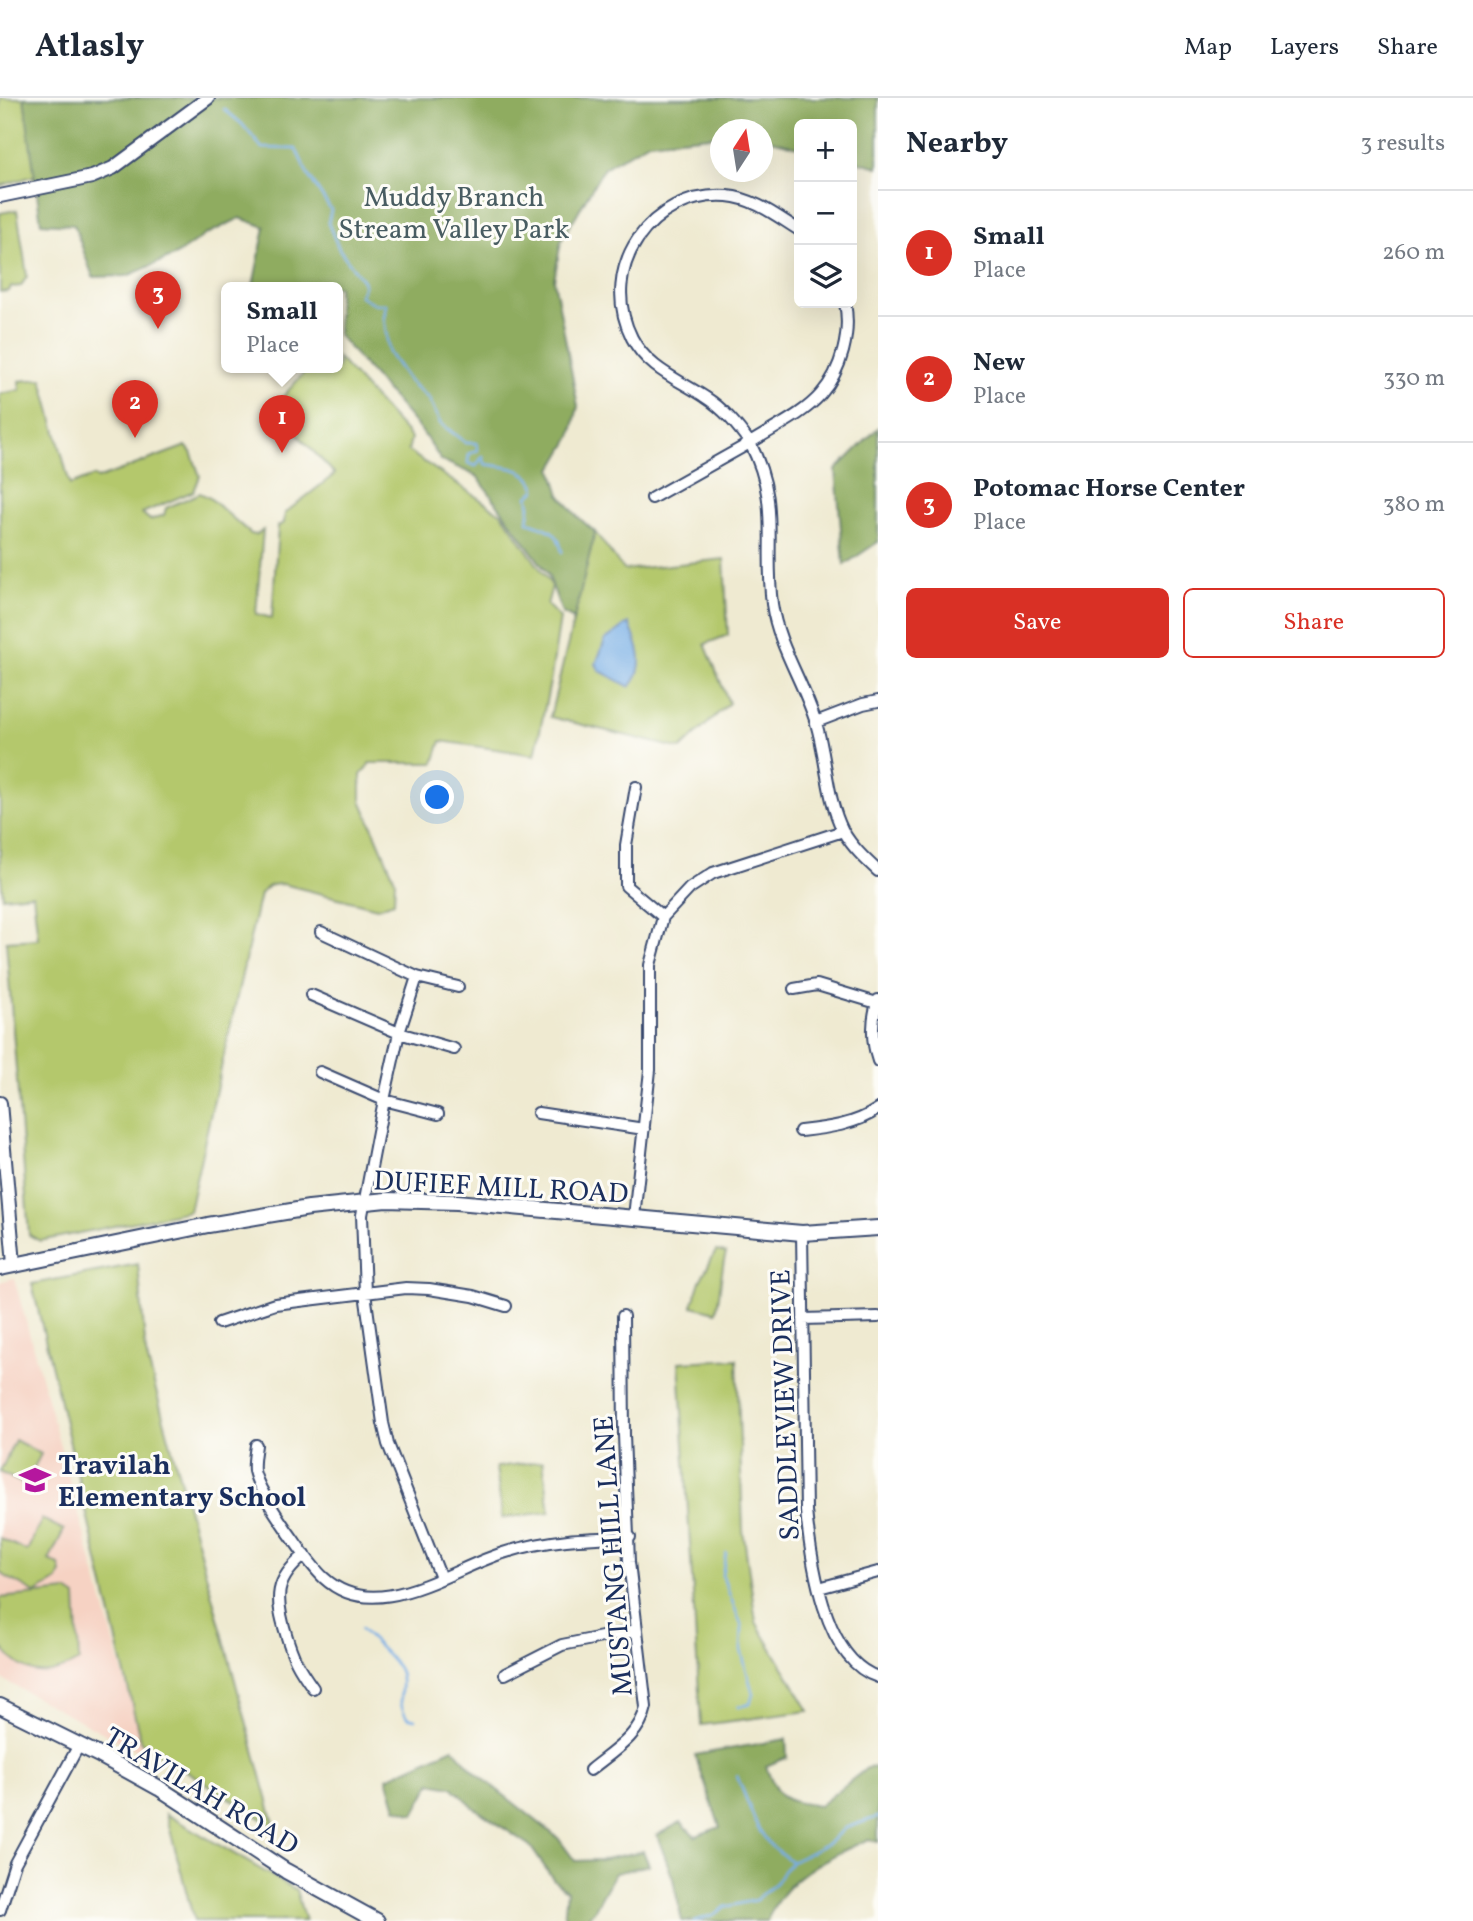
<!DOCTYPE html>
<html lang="en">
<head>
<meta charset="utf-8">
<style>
  :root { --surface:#fff; --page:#f6f6f7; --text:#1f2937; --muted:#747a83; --line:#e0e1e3; --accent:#d93025 }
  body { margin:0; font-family:Vollkorn,serif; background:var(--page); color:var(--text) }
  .controls { position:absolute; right:21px; top:21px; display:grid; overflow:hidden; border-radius:10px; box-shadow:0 7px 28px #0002 }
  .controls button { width:63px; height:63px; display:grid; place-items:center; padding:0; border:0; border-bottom:2px solid var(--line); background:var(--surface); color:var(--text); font:35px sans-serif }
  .compass { position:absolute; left:710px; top:21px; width:63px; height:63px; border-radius:50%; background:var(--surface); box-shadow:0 7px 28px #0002; rotate:12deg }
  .you { position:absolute; left:438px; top:700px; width:24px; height:24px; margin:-18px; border:5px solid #fff; border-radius:50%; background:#1a73e8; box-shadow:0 0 0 10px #1a73e833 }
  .badge { display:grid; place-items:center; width:46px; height:46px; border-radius:50%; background:var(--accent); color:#fff; font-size:23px; font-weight:700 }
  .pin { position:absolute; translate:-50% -58px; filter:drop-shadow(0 2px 4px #0008) }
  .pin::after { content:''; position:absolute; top:37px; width:24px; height:21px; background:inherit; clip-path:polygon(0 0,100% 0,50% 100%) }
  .popup { position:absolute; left:221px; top:184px; width:122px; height:91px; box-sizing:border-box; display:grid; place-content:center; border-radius:10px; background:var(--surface); filter:drop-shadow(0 2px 5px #0005); font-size:23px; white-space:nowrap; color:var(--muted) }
  .popup b { font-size:26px; color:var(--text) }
  .popup::after { content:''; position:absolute; left:50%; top:100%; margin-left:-14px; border:14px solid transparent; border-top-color:var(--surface) }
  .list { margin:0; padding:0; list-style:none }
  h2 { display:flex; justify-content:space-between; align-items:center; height:91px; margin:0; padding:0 28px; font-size:30px }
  h2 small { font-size:23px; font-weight:400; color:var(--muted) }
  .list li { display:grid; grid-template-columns:46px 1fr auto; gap:21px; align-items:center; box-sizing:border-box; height:126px; padding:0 28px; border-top:2px solid var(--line) }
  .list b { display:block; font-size:26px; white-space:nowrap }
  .list p { margin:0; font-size:23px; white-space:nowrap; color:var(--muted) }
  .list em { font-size:23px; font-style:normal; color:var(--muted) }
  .actions { display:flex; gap:14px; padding:21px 28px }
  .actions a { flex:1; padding:16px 0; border:2px solid var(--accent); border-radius:10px; text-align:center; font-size:24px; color:var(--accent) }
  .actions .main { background:var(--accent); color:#fff }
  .icon { flex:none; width:38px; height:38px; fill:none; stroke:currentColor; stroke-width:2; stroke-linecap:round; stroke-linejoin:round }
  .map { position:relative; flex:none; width:878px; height:1823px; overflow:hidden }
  header { display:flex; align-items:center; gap:42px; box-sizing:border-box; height:98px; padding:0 35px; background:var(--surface); border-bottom:2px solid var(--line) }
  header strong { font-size:33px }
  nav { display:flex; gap:38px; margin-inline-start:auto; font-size:24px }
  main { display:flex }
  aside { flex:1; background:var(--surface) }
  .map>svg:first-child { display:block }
  .built { fill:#f6d2c3 }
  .green { fill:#b4c86c; stroke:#687c65; stroke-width:2 }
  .forest { fill:#8fac60; stroke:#556e5f; stroke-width:2 }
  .water { fill:#77aee6; stroke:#496ea2; stroke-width:2 }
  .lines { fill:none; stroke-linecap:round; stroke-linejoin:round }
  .stream { stroke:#77aee6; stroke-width:2.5 }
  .minor-casing { stroke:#3b4b6f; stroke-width:14 }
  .tertiary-casing { stroke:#3b4b6f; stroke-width:16 }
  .secondary-casing { stroke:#3b4b6f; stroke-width:18 }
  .minor { stroke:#fff; stroke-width:10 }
  .tertiary { stroke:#fff; stroke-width:12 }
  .secondary { stroke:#fff; stroke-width:14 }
  .labels { text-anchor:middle; stroke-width:6; stroke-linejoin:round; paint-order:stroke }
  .park-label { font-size:28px; fill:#495d62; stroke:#fdfcf7 }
  .street-label { font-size:28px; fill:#1b2f5e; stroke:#fdfcf7 }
  .poi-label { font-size:28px; font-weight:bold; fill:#1b2f5e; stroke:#fdfcf7; text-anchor:start }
</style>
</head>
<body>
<header>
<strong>Atlasly</strong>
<nav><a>Map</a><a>Layers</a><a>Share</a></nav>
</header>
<main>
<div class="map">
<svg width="878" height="1823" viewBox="0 0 878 1823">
  <rect width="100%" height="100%" fill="#fdfcf7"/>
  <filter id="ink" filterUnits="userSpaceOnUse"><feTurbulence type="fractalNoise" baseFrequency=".0143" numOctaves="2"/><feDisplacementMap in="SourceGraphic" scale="14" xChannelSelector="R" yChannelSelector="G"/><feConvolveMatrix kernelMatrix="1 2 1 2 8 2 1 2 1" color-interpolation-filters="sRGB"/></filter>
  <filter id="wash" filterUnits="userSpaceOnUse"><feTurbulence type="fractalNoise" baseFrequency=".00686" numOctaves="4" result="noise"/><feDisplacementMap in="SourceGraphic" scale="28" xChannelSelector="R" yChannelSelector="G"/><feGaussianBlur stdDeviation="1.57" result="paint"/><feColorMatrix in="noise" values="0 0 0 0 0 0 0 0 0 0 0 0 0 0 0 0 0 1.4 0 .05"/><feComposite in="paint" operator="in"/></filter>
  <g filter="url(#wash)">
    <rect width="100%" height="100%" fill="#efead1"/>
    <!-- built -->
    <path class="built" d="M14 1180 145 1657 0 1580V1184Z"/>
    <!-- green -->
    <path class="green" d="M0 0H202L35 87 33 78 0 88Z
      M17 112 27 178 21 188 11 189 9 193 0 194V115Z
      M338 260 411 340 408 353 502 416 552 488 547 507 560 520 551 579 535 657 441 643 434 665H370L361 677V702L395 782 394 804 377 810 283 786C273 786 267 787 260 796L189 1113 40 1143 29 1137 6 843 38 841 33 796 3 799 0 769V296L20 292 19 283 42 281 70 387 94 378 97 381 186 348 191 354 200 378 194 393 142 415 150 422 164 417 166 410 200 395 210 400 251 436 256 437 263 432 256 516 272 520 278 428 284 425 285 415 335 376 276 314 281 309 278 304 309 269H338Z
      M595 434 624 472 724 461 728 537 705 546 729 605 681 651 550 619Z
      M716 1153 726 1155C720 1174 721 1194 716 1214L692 1208 700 1183Z
      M138 1166 146 1256 275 1729 141 1644 32 1186Z
      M737 1261 743 1432 756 1524 809 1613 701 1627 679 1264Z
      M15 1342 41 1356 25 1387 0 1374Z
      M543 1363 550 1414 502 1420 496 1369Z
      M42 1421 64 1432 49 1462 59 1467 61 1474 58 1482 35 1495 0 1475V1440L27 1453Z
      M67 1493 76 1499 79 1563C46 1582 23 1578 0 1547V1500Z
      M166 1716 296 1792 305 1823H194Z"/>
    <!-- forest -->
    <path class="forest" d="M24 0H878V69L852 62V26H799V49L763 40 762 32H720V37L649 44 604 70 561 143 554 182 578 308 571 339 552 371 560 397 577 418 595 434 574 521 562 515 548 476 477 378 441 362 420 331 338 237V189L253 188 265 129 240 120 205 137 176 157 127 178 93 179 74 127 41 125Z
      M878 330V444L844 467 836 372Z
      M786 1641 787 1659 766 1668C778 1704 783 1702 819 1708L867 1670 878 1669V1744L869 1741C827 1760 785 1777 767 1823H682L673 1781 657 1737 681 1724 695 1738 720 1729 695 1657Z
      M453 1650 476 1675 558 1740 575 1763 600 1762 643 1753 649 1767 615 1775 594 1813 585 1823H564L567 1793 554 1782 530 1748 473 1709 452 1689 431 1685 414 1716 396 1710 387 1680Z"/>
    <!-- water -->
    <path class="water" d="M629 525C638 547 648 568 630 589L600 573 596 566 605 542Z"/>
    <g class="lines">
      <!-- stream -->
      <path class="stream" d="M224 11 242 26 262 50 296 51 308 77 331 112 328 125 339 151 363 183 364 187 360 198 375 206H386L384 220 389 255 408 282 429 301 440 325 466 345H476L478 352 469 356 468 365 476 368 483 358 485 366C505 370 530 368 536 392L528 398 530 408 528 424C548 431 558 431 562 454
        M726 1455 722 1477 742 1529 741 1552 753 1596 750 1606 738 1609
        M361 1531C370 1541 394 1561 399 1572 406 1589 394 1600 407 1619L415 1621
        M737 1678 758 1730 770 1747 792 1764
        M694 1823 713 1817 725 1809 756 1802 777 1784 783 1773 792 1764 830 1744 845 1730 878 1719"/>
    </g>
  </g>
  <g filter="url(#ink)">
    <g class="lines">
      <defs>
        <path id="minor" d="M799 132C778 119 754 100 727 98 651 93 597 170 632 240 648 271 678 281 705 299 724 311 737 327 750 345 773 330 803 317 821 296 842 272 851 235 845 205
          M652 400 750 345C781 405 764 444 772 506 778 548 804 585 816 625 827 661 826 699 843 733 852 749 865 761 878 773
          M816 624 863 606 878 603
          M636 689 626 747V788L663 819
          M321 834 417 879 458 889
          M417 879 399 935 384 1002 362 1117 365 1195 383 1325 388 1346 441 1480
          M794 891 817 887 877 905
          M311 897 399 935 454 951
          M878 902C871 923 871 942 878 963
          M320 974 384 1002 438 1016
          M538 1015 644 1031
          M800 1033C827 1030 855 1027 878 1011
          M634 1119 650 972V867L663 819 690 790 713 775 843 733
          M802 1135 806 1413C811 1463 824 1562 878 1579
          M803 1221 878 1219
          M219 1225 275 1206 406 1190 429 1191 473 1198 506 1208
          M256 1347C255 1355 253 1364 254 1373 258 1391 277 1418 288 1434 299 1449 310 1467 324 1480 376 1528 450 1471 503 1455 548 1441 584 1440 630 1439
          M305 1457C274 1482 275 1500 286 1536 293 1560 298 1569 313 1590
          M819 1490 878 1474
          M505 1576 562 1547 637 1532
          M590 1672C612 1654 640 1638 646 1609L629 1464 624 1337 623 1218
          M0 1812 15 1765 79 1647"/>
        <path id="tertiary" d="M0 98 92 79 113 70 208 0
          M0 1005 14 1166"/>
        <path id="secondary" d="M0 1170 208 1127 309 1110 386 1102 457 1104 802 1135 878 1130
          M0 1608 101 1658 159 1690 286 1773 377 1823"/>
      </defs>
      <!-- minor casing -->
      <use href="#minor" class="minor-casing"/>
      <!-- tertiary casing -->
      <use href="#tertiary" class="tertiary-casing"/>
      <!-- secondary casing -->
      <use href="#secondary" class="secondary-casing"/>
      <!-- minor -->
      <use href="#minor" class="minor"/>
      <!-- tertiary -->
      <use href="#tertiary" class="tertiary"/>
      <!-- secondary -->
      <use href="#secondary" class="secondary"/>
    </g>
  </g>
  <!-- icons -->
  <defs>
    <symbol id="school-bare" viewBox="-9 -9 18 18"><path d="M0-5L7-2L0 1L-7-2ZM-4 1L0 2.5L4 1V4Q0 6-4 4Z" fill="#b5179e" stroke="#fdfcf7" stroke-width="2.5" paint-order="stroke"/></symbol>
  </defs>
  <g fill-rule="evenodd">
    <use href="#school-bare" x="13" y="1360" width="44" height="44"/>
  </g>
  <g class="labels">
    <!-- park labels -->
    <g class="park-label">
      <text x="454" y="108">Muddy Branch<tspan x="454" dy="32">Stream Valley Park</tspan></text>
    </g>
    <!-- street labels -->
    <g class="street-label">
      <text transform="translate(501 1088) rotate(3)" y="10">DUFIEF MILL ROAD</text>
      <text transform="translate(784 1307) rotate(-92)" y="10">SADDLEVIEW DRIVE</text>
      <text transform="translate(612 1458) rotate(-94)" y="10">MUSTANG HILL LANE</text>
      <text transform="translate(202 1692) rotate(31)" y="10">TRAVILAH ROAD</text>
    </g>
    <!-- poi labels -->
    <g class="poi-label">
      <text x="58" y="1376">Travilah<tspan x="58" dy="32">Elementary School</tspan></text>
    </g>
  </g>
</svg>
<div class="controls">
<button>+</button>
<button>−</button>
<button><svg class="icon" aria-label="layers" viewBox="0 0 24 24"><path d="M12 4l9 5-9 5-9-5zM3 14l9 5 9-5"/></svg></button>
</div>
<svg class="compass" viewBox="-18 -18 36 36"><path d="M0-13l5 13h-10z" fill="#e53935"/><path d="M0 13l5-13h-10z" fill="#747a83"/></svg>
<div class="you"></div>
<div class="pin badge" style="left:282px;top:355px">1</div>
<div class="popup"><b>Small</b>Place</div>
<div class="pin badge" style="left:135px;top:340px">2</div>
<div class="pin badge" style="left:158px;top:231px">3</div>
</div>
<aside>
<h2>Nearby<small>3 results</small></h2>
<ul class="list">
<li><span class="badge">1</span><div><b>Small</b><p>Place</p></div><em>260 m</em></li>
<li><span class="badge">2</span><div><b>New</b><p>Place</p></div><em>330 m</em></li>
<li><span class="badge">3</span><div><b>Potomac Horse Center</b><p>Place</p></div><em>380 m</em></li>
</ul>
<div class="actions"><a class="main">Save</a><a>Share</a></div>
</aside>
</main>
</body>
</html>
